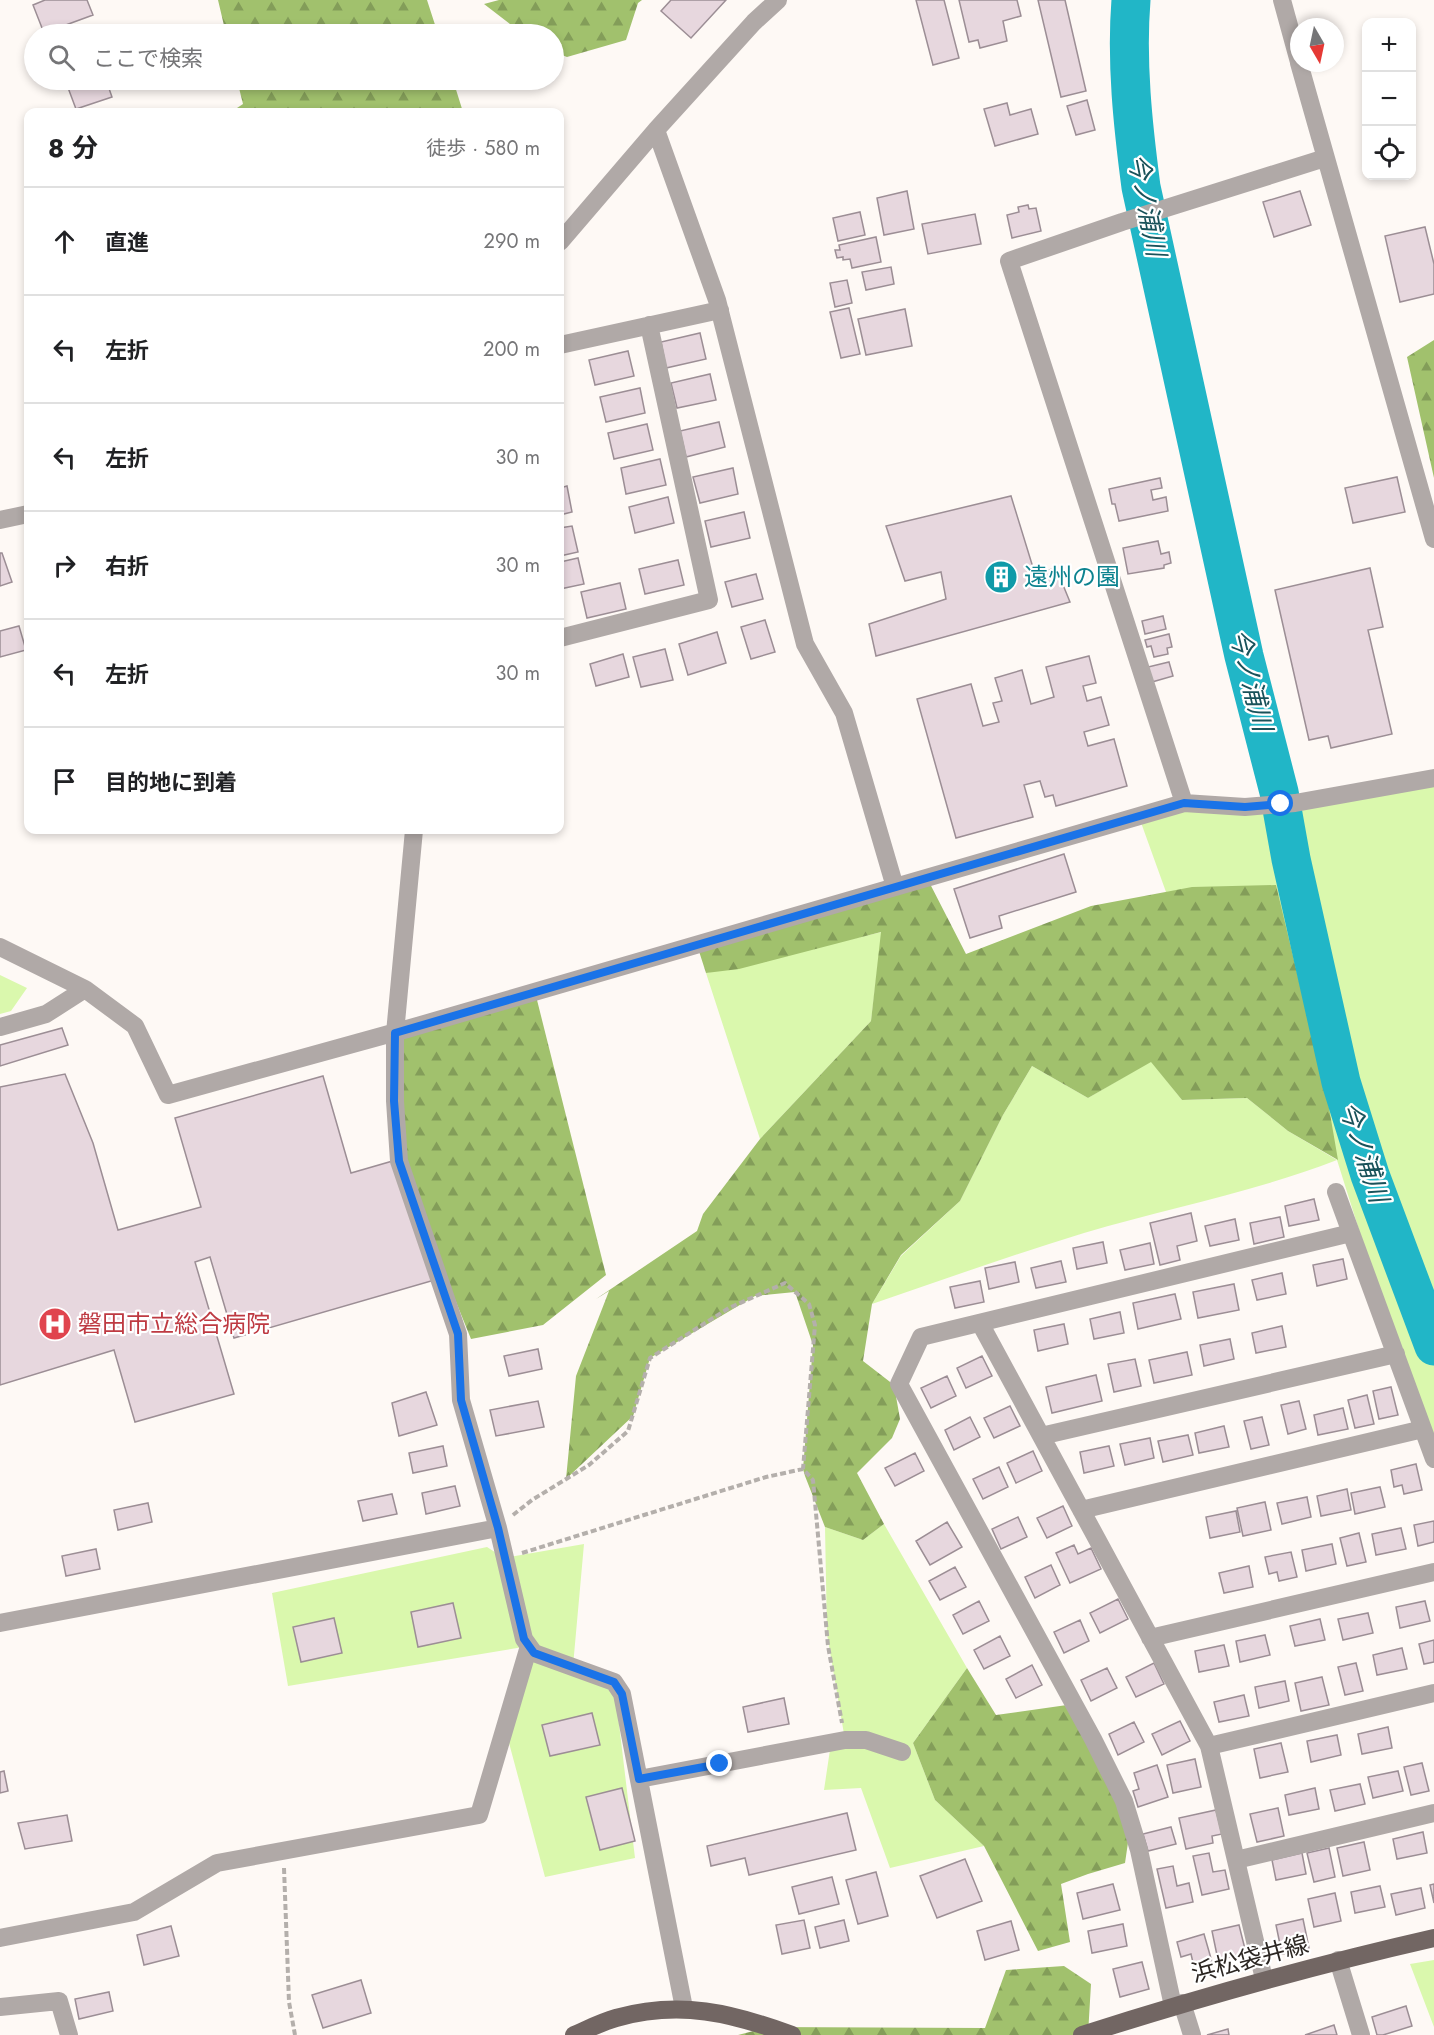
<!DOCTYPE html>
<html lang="ja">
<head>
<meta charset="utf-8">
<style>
  :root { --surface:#fff; --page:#f6f6f6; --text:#202124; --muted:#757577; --line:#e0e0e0 }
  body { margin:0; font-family:Jost,"Noto Sans JP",sans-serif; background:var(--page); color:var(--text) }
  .controls { position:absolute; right:18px; top:18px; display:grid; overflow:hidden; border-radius:12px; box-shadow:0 3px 9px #0003 }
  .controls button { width:54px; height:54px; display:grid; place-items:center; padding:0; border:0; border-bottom:2px solid var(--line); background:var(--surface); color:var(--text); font:30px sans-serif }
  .compass { position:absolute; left:1290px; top:18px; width:54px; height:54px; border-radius:50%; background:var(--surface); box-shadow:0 3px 9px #0003; rotate:171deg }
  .stop { position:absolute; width:18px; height:18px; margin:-14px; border:4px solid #1a73e8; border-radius:50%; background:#fff }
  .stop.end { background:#1a73e8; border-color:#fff; box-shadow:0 2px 6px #0008 }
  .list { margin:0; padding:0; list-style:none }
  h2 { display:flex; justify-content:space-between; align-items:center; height:78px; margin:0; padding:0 24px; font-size:26px }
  h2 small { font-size:20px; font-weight:400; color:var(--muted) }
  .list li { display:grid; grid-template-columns:39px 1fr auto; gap:18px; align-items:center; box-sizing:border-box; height:108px; padding:0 24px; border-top:2px solid var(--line) }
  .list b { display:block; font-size:22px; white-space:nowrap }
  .list em { font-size:20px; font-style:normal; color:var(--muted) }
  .icon { flex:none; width:33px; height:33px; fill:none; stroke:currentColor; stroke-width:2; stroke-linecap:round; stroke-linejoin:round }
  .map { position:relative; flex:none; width:1434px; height:2035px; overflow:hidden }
  .search { position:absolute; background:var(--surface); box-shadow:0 3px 9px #0003; left:24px; top:24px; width:540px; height:66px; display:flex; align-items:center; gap:15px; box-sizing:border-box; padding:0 21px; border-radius:33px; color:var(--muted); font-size:22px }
  .panel { position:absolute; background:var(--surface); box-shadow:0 3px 9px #0003; left:24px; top:108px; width:540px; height:726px; border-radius:12px }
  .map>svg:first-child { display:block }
  .green { fill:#daf8ad }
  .forest { fill:url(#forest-firs) }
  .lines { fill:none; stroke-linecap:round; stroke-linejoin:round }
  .river { stroke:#21b6c7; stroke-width:39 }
  .building { fill:#e7d7de; stroke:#9c8e95; stroke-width:1.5 }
  .path { stroke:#b4afab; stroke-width:4; stroke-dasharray:6 3; stroke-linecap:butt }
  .minor { stroke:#b0a9a7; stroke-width:18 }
  .major { stroke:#726663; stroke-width:18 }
  .route { stroke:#1a73e8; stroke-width:8 }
  .labels { text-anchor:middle; stroke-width:4.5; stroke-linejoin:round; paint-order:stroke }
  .culture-label { font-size:24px; fill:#0d838f; stroke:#fff; text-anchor:start }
  .health-label { font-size:24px; fill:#be3a42; stroke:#fff; text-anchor:start }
  .street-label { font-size:24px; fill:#2b2622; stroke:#fff }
  .water-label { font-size:26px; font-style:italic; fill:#19525a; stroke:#fff }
</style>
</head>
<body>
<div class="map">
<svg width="1434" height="2035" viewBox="0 0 1434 2035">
  <defs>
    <pattern id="forest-firs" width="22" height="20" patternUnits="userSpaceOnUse" patternTransform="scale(1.5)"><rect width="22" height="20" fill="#a1c16d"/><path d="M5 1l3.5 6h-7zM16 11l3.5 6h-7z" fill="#839d59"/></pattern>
  </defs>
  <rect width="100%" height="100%" fill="#fef9f5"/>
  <!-- green -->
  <path class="green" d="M1434 778V1462L1411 1395 1337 1160C1255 1192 1168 1208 1084 1233 1012 1255 942 1280 872 1304L901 1256 960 1201 1003 1115 1032 1066 1088 1098 1151 1061 1182 1100 1247 1098 1288 1131 1337 1160 1276 886 1166 892 1139 817 1184 803 1256 812Z
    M882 932 871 1021 760 1139 706 973Z
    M0 975 27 988 11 1011 0 1014Z
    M884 1524 967 1668 913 1743 935 1800 984 1846 890 1868 861 1788 824 1790 831 1743 845 1740 827 1634 825 1527 863 1540Z
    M584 1544 573 1666 614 1682 635 1858 545 1877 505 1728 529 1646 288 1686 272 1593 487 1547 504 1558Z
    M1434 1960V2027L1410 1964Z"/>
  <!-- forest -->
  <path class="forest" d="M218 0H427L438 34H226Z
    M499 0H642L638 3 626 40 567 57 554 52V34H523L484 4Z
    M237 80H453L463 112H231L243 104Z
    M1434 340V478L1407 357Z
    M927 878 966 954 1091 906 1192 887 1276 885 1328 1102 1338 1160 1288 1131 1247 1098 1182 1100 1151 1062 1088 1098 1032 1066 1003 1115 960 1201 901 1255 872 1304 863 1361 894 1385 900 1419 892 1438 857 1473 884 1524 863 1540 825 1527 805 1476 803 1469 813 1345 795 1292 755 1296 650 1358 633 1416 566 1479 576 1376 609 1291 596 1299 697 1231 703 1214 760 1139 871 1021 881 932 739 969 706 973 697 945Z
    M535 992 606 1275 543 1325 471 1339 399 1161 395 1033Z
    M967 1668 996 1715 1074 1704 1131 1822 1125 1863 1088 1874 1061 1884 1070 1942 1038 1951 984 1846 935 1800 913 1743Z
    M1064 1966 1091 1984 1088 2035H738L769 2027 985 2028 1006 1970Z"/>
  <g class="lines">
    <!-- river -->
    <path class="river" d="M1131 0C1126 62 1133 126 1141 187L1244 656 1279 792 1291 859 1341 1082 1370 1175 1434 1346"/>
  </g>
  <!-- building -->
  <path class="building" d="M45 0H87L93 15 44 33 33 5Z
    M671 0H726L691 38 661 11Z
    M916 0H944L959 58 933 65Z
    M959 0H1017L1021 16 1003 21 1007 41 980 48 978 40 969 42Z
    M1038 0H1065L1086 91 1061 97Z
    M45 80H70L47 85Z
    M83 80H106L112 97 76 109 67 85Z
    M1087 100 1095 130 1076 135 1067 106Z
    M1007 103 1010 115 1031 109 1038 134 995 146 984 109Z
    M907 191 914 229 884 235 877 198Z
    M1300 191 1311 225 1274 237 1263 202Z
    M1028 205 1029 209 1036 208 1041 231 1012 238 1007 215 1019 212 1018 207Z
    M860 212 865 235 838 241 833 218Z
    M975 214 981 244 928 254 922 224Z
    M1425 227 1434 264V294L1400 302 1385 236Z
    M876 237 881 262 852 268 850 259 843 260V257L837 258 835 250H840L839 245Z
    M891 267 894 284 866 290 862 272Z
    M847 280 852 303 835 307 830 283Z
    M849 308 860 354 841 358 830 312Z
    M905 309 912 346 866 355 858 319Z
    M700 333 706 359 666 368 661 342Z
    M628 351 634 376 595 385 589 360Z
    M710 374 716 400 677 408 671 383Z
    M640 388 645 413 606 422 600 397Z
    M719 422 725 447 686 457 680 431Z
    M647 424 653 450 614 459 608 433Z
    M660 459 666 485 626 494 621 468Z
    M733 468 738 494 700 503 693 477Z
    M1397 477 1405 512 1353 523 1345 488Z
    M1160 478 1162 488 1151 490 1153 500 1166 497 1168 511 1119 521 1115 504H1112L1109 489Z
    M567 486 572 512 560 515V488Z
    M1011 496 1035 574 1056 568 1070 602 876 656 869 624 946 599 941 572 905 581 886 526Z
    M668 497 674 523 635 533 629 507Z
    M744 512 750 538 711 547 705 521Z
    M572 526 578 552 560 556V528Z
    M1158 541 1161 554 1169 552 1171 563 1164 565V568L1128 574 1123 548Z
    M0 553H2L12 582 0 586Z
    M578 558 584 584 560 589V562Z
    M678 560 684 585 645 594 639 569Z
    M1370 568 1383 627 1368 630 1392 734 1331 748 1328 736 1309 740 1275 590Z
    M756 574 763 599 732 607 725 582Z
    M620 583 626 609 587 618 581 592Z
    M1163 616 1166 629 1145 634 1142 621Z
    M765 620 775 652 751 659 741 627Z
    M19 626 26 650 0 657V631Z
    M717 632 726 663 688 675 679 644Z
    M1169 634 1172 647 1167 648 1168 654 1154 657 1151 646 1147 647 1145 640Z
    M665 649 673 680 641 687 633 657Z
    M623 654 629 677 596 686 590 664Z
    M1089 656 1096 683 1083 686 1087 701 1101 697 1109 725 1084 732 1088 746 1114 739 1127 786 1056 806 1053 795 1045 797 1040 781 1024 785 1033 817 956 838 917 699 971 684 983 726 999 722 993 703 1002 701 995 678 1022 670 1031 704 1054 697 1046 667Z
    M1169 662 1173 676 1152 682 1148 667Z
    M1064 854 1076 892 999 916 1002 928 970 938 954 889Z
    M62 1028 68 1045 0 1066V1045Z
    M65 1074 93 1143 118 1230 201 1207 175 1118 323 1076 351 1173 403 1158 438 1279 234 1338 210 1257 195 1262 234 1394 135 1422 114 1350 0 1385V1087Z
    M1314 1199 1319 1220 1289 1226 1285 1206Z
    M1191 1213 1197 1241 1177 1246 1180 1260 1160 1265 1150 1223Z
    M1280 1217 1284 1237 1254 1244 1250 1223Z
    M1235 1219 1239 1240 1210 1246 1205 1226Z
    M1103 1242 1107 1263 1077 1269 1073 1248Z
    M1150 1243 1154 1264 1125 1270 1120 1250Z
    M1343 1259 1347 1279 1317 1286 1313 1265Z
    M1061 1261 1066 1282 1036 1288 1031 1268Z
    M1015 1262 1019 1282 989 1289 985 1268Z
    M1282 1273 1286 1294 1257 1300 1252 1280Z
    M980 1281 984 1302 955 1308 950 1287Z
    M1234 1284 1239 1310 1198 1318 1193 1292Z
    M1175 1294 1181 1319 1138 1329 1133 1303Z
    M1120 1312 1124 1333 1094 1339 1090 1319Z
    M1064 1324 1068 1344 1038 1351 1034 1330Z
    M1282 1326 1286 1347 1256 1353 1252 1333Z
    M1230 1339 1234 1359 1204 1366 1200 1345Z
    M538 1349 542 1369 509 1376 504 1356Z
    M1187 1352 1192 1375 1154 1383 1149 1360Z
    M982 1356 992 1376 966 1388 957 1368Z
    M1135 1359 1141 1386 1114 1392 1108 1364Z
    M1096 1375 1102 1401 1052 1413 1046 1387Z
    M947 1376 956 1396 931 1408 921 1388Z
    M1391 1387 1398 1415 1379 1419 1373 1391Z
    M426 1392 437 1425 399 1436 392 1403Z
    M1367 1395 1374 1424 1355 1428 1348 1400Z
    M538 1401 544 1427 496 1436 490 1410Z
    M1299 1401 1306 1429 1288 1434 1281 1405Z
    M1010 1406 1020 1426 994 1438 984 1418Z
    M1343 1408 1348 1429 1318 1435 1314 1415Z
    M970 1417 980 1437 954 1450 945 1430Z
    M1262 1417 1269 1445 1251 1449 1244 1421Z
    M1224 1426 1229 1447 1199 1453 1195 1433Z
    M1188 1435 1193 1455 1163 1462 1158 1441Z
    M1150 1438 1154 1458 1125 1465 1120 1444Z
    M443 1446 447 1466 413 1473 409 1453Z
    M1109 1446 1114 1466 1084 1473 1080 1452Z
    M1033 1451 1042 1471 1016 1483 1007 1463Z
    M915 1453 924 1471 895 1486 885 1468Z
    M1416 1464 1422 1490 1404 1494 1402 1485 1394 1487 1391 1470Z
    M999 1467 1008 1487 983 1499 973 1479Z
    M455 1486 460 1506 426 1514 422 1493Z
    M1380 1487 1385 1507 1355 1514 1351 1493Z
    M1347 1489 1351 1510 1321 1516 1317 1496Z
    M392 1494 397 1514 363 1521 358 1501Z
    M1307 1497 1311 1517 1282 1524 1277 1503Z
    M1265 1502 1271 1530 1243 1536 1237 1508Z
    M148 1503 152 1522 118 1530 114 1510Z
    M1063 1506 1072 1526 1047 1538 1037 1518Z
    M1236 1511 1240 1532 1210 1538 1206 1517Z
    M1018 1517 1027 1537 1001 1549 992 1529Z
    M1434 1521V1542L1418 1546 1414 1525Z
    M947 1522 962 1547 930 1565 916 1541Z
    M1401 1528 1406 1549 1376 1555 1372 1534Z
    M1359 1533 1366 1562 1347 1566 1340 1538Z
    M1332 1544 1336 1564 1306 1571 1302 1550Z
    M1074 1545 1078 1554 1091 1548 1101 1569 1070 1583 1056 1553Z
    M96 1549 100 1569 66 1576 62 1556Z
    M1291 1552 1297 1577 1279 1581 1277 1572 1269 1574 1265 1557Z
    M1051 1565 1060 1585 1035 1598 1025 1577Z
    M1249 1566 1253 1587 1224 1593 1219 1573Z
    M955 1567 966 1587 940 1600 929 1581Z
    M1118 1599 1128 1619 1100 1633 1090 1613Z
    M979 1601 989 1621 963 1634 953 1615Z
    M1425 1601 1430 1621 1400 1628 1396 1607Z
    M453 1603 461 1638 418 1647 411 1612Z
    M1368 1613 1373 1633 1343 1640 1338 1619Z
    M334 1618 342 1653 301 1662 293 1627Z
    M1320 1619 1325 1640 1295 1646 1290 1626Z
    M1080 1620 1089 1641 1064 1653 1054 1632Z
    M1265 1635 1270 1655 1240 1662 1236 1641Z
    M1000 1636 1010 1656 984 1669 974 1650Z
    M1434 1640V1662L1424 1664 1419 1644Z
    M1224 1645 1229 1666 1199 1672 1195 1651Z
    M1402 1648 1407 1669 1377 1675 1373 1655Z
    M1154 1663 1164 1684 1136 1697 1126 1677Z
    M1356 1663 1363 1691 1345 1695 1338 1667Z
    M1032 1665 1042 1685 1016 1698 1006 1679Z
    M1107 1668 1117 1688 1091 1701 1081 1680Z
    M1322 1677 1329 1705 1301 1711 1295 1683Z
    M1285 1681 1289 1701 1259 1708 1255 1687Z
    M1244 1695 1249 1716 1219 1722 1214 1702Z
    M784 1698 789 1724 748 1732 743 1707Z
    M592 1713 600 1745 550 1756 542 1725Z
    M1180 1721 1190 1741 1162 1755 1152 1734Z
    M1134 1722 1144 1742 1118 1755 1109 1734Z
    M1388 1727 1392 1748 1362 1754 1358 1734Z
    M1337 1735 1341 1755 1311 1762 1307 1741Z
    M1281 1743 1288 1772 1260 1778 1254 1749Z
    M1195 1759 1201 1787 1173 1793 1167 1765Z
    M1422 1763 1429 1791 1411 1795 1404 1767Z
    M1157 1765 1168 1797 1138 1807 1133 1791 1139 1789 1134 1773Z
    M4 1771 8 1791 0 1793V1772Z
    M1398 1771 1403 1791 1373 1798 1368 1777Z
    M1360 1784 1365 1804 1335 1811 1330 1790Z
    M622 1788 635 1841 600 1850 586 1797Z
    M1315 1788 1319 1809 1289 1815 1285 1795Z
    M1278 1808 1284 1836 1257 1842 1250 1814Z
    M1216 1810 1222 1834 1212 1836 1213 1843 1186 1849 1179 1818Z
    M847 1813 856 1850 749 1875 745 1858 711 1866 707 1846Z
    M67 1815 72 1841 25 1849 18 1823Z
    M1171 1827 1176 1844 1148 1851 1143 1834Z
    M1423 1832 1427 1853 1397 1859 1393 1839Z
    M1364 1842 1370 1870 1343 1876 1337 1848Z
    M1329 1848 1335 1877 1314 1882 1307 1853Z
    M1209 1853 1213 1872 1225 1870 1229 1889 1202 1895 1193 1856Z
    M1302 1853 1306 1874 1276 1880 1272 1860Z
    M965 1859 982 1901 937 1918 920 1876Z
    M1173 1866 1177 1886 1189 1883 1193 1902 1166 1908 1157 1869Z
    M876 1872 888 1916 858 1924 846 1880Z
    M832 1877 839 1904 799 1914 792 1887Z
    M1113 1884 1120 1910 1083 1919 1077 1893Z
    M1434 1884V1903L1430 1885Z
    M1380 1886 1385 1907 1355 1913 1351 1892Z
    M1421 1888 1425 1908 1396 1915 1391 1894Z
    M1335 1893 1341 1921 1314 1927 1308 1899Z
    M1303 1919 1309 1948 1282 1954 1276 1925Z
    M804 1920 810 1948 782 1954 776 1925Z
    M844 1920 849 1941 820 1948 815 1927Z
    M1011 1921 1019 1950 985 1960 977 1931Z
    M1123 1924 1127 1946 1092 1953 1088 1931Z
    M1239 1925 1246 1953 1218 1960 1212 1931Z
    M171 1926 179 1956 144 1965 137 1935Z
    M1204 1934 1212 1962 1194 1967 1191 1954 1181 1957 1177 1942Z
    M1142 1962 1149 1989 1120 1997 1113 1969Z
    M361 1980 371 2013 323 2028 312 1995Z
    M109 1992 113 2011 79 2019 75 1999Z
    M1406 2006 1412 2026 1383 2035H1377L1372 2017Z
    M1334 2025 1337 2035H1305Z
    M1228 2029 1229 2035H1207Z"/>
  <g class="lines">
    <!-- path -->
    <path class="path" d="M513 1515 532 1500 589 1465 628 1431 650 1358 729 1308 785 1283 809 1304 815 1325 803 1469
      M522 1553 766 1477 803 1469 813 1480 828 1646 842 1723
      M284 1868 289 2002 295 2035"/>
    <!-- minor -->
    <path class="minor" d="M1282 0 1299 62
      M1299 63 1434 539
      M656 130 717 300 805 644 844 713 895 887
      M560 242 656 130 754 22 778 0
      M560 345 720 310
      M0 520 28 514
      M560 638 709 600 649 325
      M1184 803 1009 261 1122 222 1325 158
      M414 830 395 1033V1101L399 1161 458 1334 461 1400 498 1528 524 1639 534 1653 614 1682 622 1694 684 2008
      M0 947 85 989 135 1026 168 1095 407 1029 1184 803 1245 807 1295 803 1434 778
      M0 1027 46 1014 85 989
      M1336 1192 1434 1459
      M980 1323 1209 1746 1264 1979
      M1041 1436 1396 1354
      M1081 1510 1423 1429
      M0 1623 498 1528
      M1150 1638 1434 1572
      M1209 1746 1434 1693
      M639 1779 845 1740H866L902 1752
      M1236 1860 1434 1813
      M0 1938 134 1912 217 1863 479 1815 529 1646
      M1338 1960 1361 2035
      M1182 2003 1192 2035
      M1173 2006 1139 1850 1124 1801 1093 1739 899 1384 921 1337 1351 1233
      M0 2007 59 2001 69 2035"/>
    <!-- major -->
    <path class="major" d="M574 2035C588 2029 602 2022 616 2018 680 2000 732 2013 792 2035
      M1082 2035C1198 1998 1315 1965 1434 1938"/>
  </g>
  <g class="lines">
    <!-- route -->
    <path class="route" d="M720 1764 639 1779 622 1694 614 1682 534 1653 524 1639 498 1528 461 1400 458 1334 399 1161 394 1101 395 1033 1184 803 1245 807 1281 804"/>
  </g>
  <!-- icons -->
  <defs>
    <symbol id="building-disc" viewBox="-11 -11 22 22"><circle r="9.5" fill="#0f9aa8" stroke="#fff"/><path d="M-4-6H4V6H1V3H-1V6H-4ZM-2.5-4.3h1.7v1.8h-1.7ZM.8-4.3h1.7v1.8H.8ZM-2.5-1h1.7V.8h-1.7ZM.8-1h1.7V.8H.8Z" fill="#fff"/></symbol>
    <symbol id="hospital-disc" viewBox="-11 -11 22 22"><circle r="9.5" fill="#e0444e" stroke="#fff"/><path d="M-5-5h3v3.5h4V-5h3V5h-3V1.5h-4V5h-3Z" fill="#fff"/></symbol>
  </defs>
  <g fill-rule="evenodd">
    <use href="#building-disc" x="982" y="558" width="38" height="38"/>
    <use href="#hospital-disc" x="36" y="1305" width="38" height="38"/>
  </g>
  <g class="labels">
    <!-- culture labels -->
    <g class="culture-label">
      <text x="1024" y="585">遠州の園</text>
    </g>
    <!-- health labels -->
    <g class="health-label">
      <text x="78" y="1332">磐田市立総合病院</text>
    </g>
    <!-- street labels -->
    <g class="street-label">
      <text transform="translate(1250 1959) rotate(-15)" y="8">浜松袋井線</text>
    </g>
    <!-- water labels -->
    <g class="water-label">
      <text transform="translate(1147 205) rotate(79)" y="9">今ノ浦川</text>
      <text transform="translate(1251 680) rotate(76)" y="9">今ノ浦川</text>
      <text transform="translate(1364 1152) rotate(72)" y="9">今ノ浦川</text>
    </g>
  </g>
</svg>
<div class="controls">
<button>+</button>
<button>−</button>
<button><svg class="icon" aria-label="locate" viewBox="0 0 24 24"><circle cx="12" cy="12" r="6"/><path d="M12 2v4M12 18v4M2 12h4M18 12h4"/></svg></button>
</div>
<svg class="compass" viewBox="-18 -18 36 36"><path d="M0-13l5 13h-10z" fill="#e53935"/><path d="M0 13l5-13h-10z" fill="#757577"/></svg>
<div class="stop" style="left:1281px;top:804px"></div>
<div class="stop end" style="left:720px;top:1764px"></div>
<div class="search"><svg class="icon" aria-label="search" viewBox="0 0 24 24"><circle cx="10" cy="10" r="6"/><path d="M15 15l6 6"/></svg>ここで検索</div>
<section class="panel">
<h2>8 分<small>徒歩 · 580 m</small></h2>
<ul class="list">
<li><svg class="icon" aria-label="ahead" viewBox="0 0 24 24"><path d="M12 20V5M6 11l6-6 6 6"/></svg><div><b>直進</b></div><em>290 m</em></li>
<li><svg class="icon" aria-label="left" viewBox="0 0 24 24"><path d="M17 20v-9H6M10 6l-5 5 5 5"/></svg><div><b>左折</b></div><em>200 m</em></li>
<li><svg class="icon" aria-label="left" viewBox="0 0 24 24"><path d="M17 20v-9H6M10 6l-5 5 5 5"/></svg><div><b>左折</b></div><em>30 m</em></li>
<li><svg class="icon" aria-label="right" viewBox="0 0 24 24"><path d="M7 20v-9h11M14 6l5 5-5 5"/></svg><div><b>右折</b></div><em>30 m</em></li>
<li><svg class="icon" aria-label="left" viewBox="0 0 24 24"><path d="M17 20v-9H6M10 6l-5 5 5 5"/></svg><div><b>左折</b></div><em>30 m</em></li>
<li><svg class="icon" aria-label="arrive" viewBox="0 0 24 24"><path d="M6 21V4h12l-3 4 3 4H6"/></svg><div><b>目的地に到着</b></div></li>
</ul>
</section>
</div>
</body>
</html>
